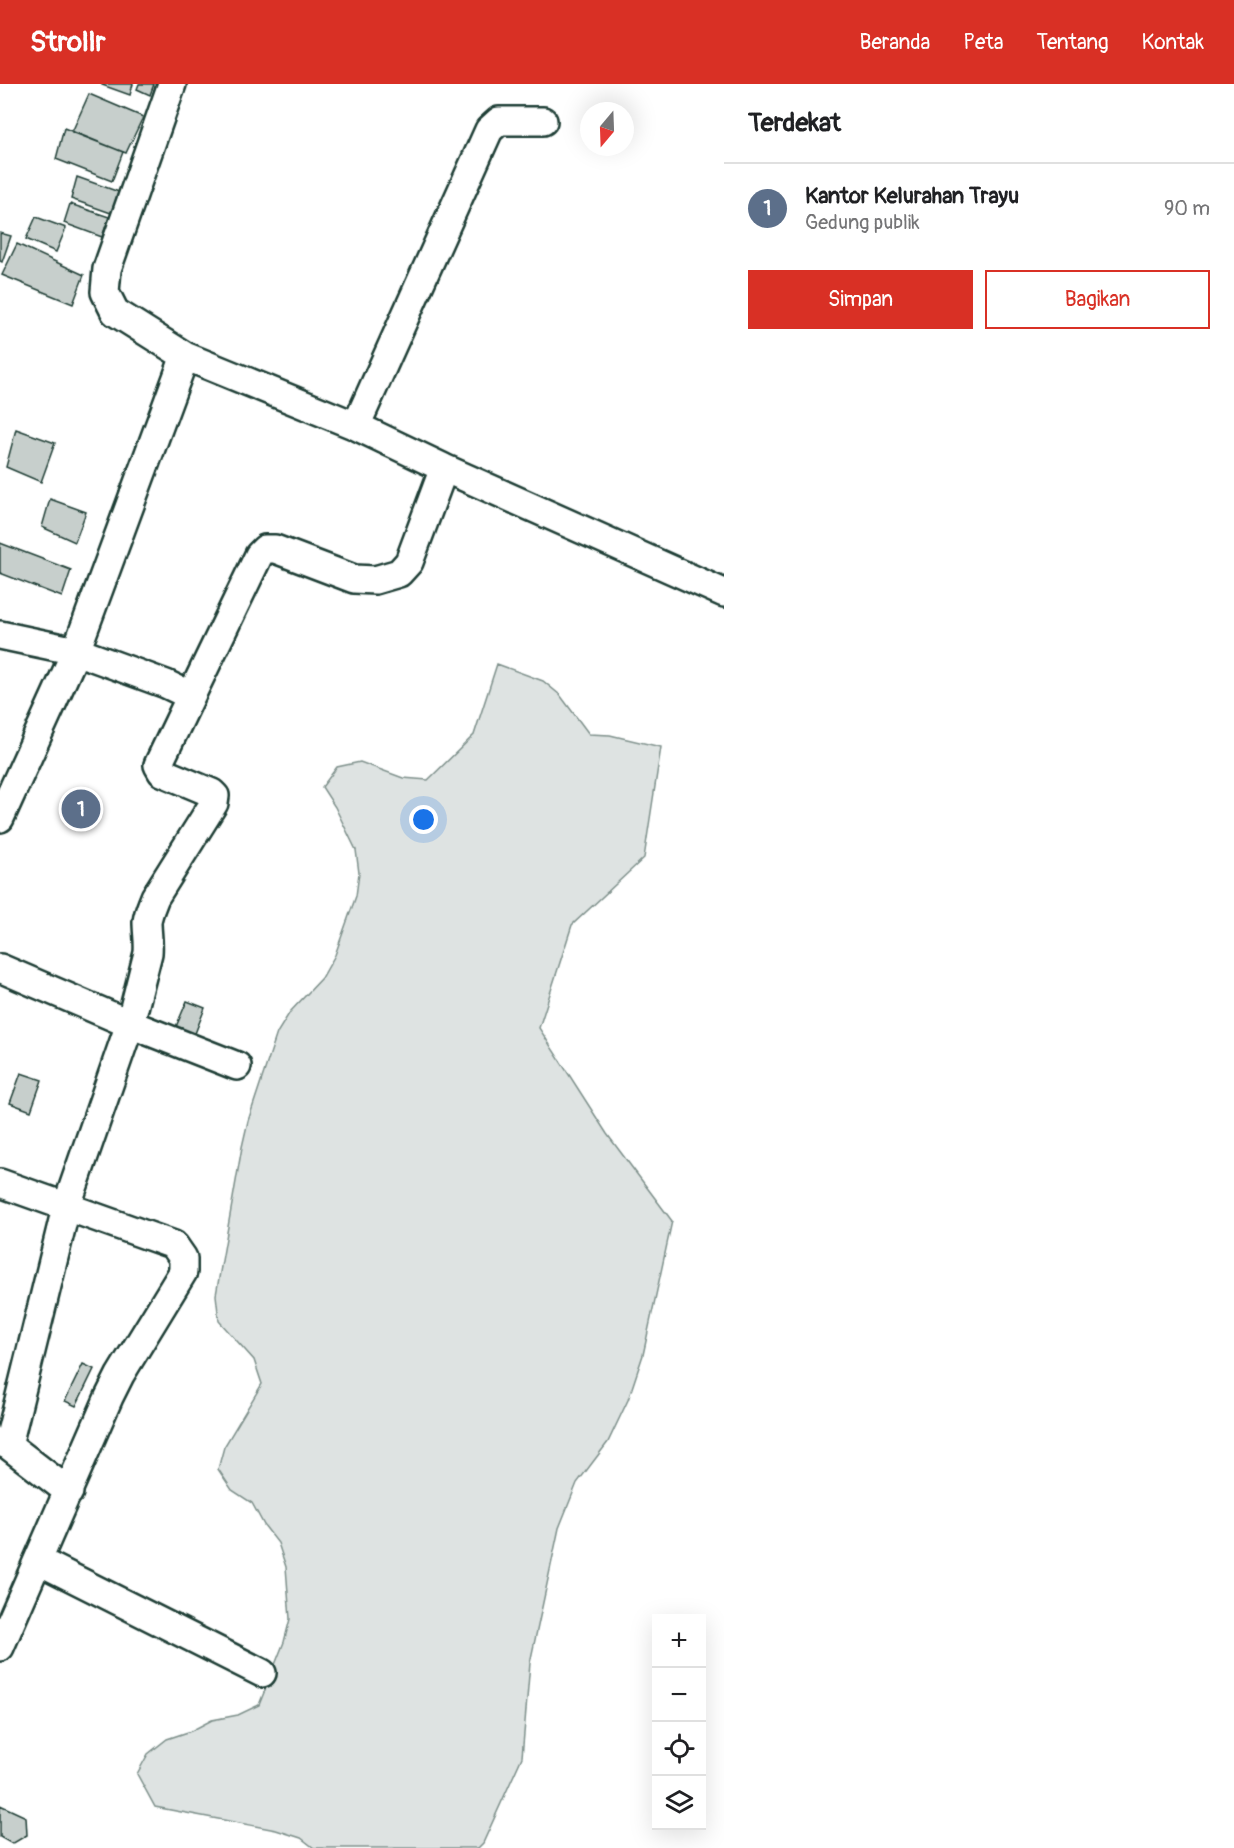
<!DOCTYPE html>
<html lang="id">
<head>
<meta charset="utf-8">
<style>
  :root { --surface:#fff; --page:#f2f2f2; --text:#202124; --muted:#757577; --line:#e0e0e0; --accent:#d93025 }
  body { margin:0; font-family:Pangolin,sans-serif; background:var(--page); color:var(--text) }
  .controls { position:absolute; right:18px; bottom:18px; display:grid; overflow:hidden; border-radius:0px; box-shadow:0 6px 24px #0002 }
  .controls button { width:54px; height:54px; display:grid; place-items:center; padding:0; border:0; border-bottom:2px solid var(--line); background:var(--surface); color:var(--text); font:30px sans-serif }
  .compass { position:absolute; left:580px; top:18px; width:54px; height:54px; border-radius:50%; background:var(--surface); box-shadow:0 6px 24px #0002; rotate:199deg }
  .you { position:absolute; left:424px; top:736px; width:21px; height:21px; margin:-15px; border:4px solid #fff; border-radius:50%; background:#1a73e8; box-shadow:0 0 0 9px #1a73e833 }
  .badge { display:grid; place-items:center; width:39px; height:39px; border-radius:50%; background:var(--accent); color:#fff; font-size:20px; font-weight:700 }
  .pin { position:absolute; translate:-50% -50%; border:3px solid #fff; box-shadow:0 2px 6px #0006 }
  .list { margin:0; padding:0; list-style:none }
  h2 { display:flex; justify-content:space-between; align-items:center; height:78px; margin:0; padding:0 24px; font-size:26px }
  h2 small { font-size:20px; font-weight:400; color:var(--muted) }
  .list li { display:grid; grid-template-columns:39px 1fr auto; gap:18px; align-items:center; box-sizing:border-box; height:90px; padding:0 24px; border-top:2px solid var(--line) }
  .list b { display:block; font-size:22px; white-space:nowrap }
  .list p { margin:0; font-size:20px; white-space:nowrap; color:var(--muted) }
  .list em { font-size:20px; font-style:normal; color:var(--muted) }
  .actions { display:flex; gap:12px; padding:18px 24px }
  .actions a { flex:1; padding:14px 0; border:2px solid var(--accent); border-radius:0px; text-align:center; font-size:21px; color:var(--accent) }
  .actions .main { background:var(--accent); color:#fff }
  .icon { flex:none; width:33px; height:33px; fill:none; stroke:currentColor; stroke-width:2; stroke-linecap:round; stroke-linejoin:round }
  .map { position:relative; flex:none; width:724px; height:1764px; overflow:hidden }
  header { display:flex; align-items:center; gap:36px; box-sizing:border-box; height:84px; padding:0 30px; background:var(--accent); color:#fff }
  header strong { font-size:28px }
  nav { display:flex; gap:33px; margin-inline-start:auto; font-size:21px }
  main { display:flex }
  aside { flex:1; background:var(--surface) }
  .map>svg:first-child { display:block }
  .green { fill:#dee3e2; stroke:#7e908b; stroke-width:1.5 }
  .building { fill:#c7cfcc; stroke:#1f3d34; stroke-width:1.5 }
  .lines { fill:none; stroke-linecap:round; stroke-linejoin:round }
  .street-casing { stroke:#1f3d34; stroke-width:32 }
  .street { stroke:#fff; stroke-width:27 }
</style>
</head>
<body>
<header>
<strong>Strollr</strong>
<nav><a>Beranda</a><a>Peta</a><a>Tentang</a><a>Kontak</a></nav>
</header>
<main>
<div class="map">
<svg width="724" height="1764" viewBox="0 0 724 1764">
  <rect width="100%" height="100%" fill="#fff"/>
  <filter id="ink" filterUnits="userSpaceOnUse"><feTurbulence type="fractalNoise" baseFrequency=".0167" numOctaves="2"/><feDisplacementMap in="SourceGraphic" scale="12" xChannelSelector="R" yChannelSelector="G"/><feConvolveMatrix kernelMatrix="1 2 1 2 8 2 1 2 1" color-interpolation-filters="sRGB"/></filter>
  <g filter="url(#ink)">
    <!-- green -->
    <path class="green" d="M497 580 543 597 560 611 589 650 610 651 661 663 644 774 572 841 539 944 607 1050 672 1137 643 1271 628 1316 608 1358 577 1399 559 1444 530 1579 522 1673 483 1759 478 1764H314L301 1754 276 1746 155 1723 137 1690 148 1670 167 1655 191 1647 212 1636 238 1631 259 1621 284 1558 290 1535 286 1483 278 1459 264 1441 252 1419 232 1406 218 1385 224 1363 262 1300 254 1276 219 1237 216 1211 242 1063 248 1037 277 949 290 928 322 894 335 871 356 812 359 789 356 766 335 723 322 703 337 683 360 678 403 694 428 696 474 651Z"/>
    <!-- building -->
    <path class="building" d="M103 0H133L130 11 102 1Z
      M139 0H154L150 11 137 5Z
      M89 10 143 33 126 69 72 48Z
      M64 44 123 68 112 97 56 75Z
      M77 93 119 108 111 129 71 115Z
      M70 120 109 133 102 153 64 139Z
      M36 133 66 144 56 168 26 155Z
      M0 149 11 152 2 178 0 177Z
      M17 160 84 191 73 220 2 191Z
      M16 345 55 359 41 398 6 383Z
      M50 415 86 428 75 458 42 443Z
      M0 459 71 486 62 513 0 489Z
      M187 917 205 924 194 952 175 945Z
      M21 989 42 996 31 1027 10 1019Z
      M83 1280 94 1285 76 1322 65 1317Z
      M0 1721 26 1733 27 1751 12 1760 0 1753Z"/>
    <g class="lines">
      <defs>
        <path id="street" d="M172 0 107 185 105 208 115 228 185 272 356 342 444 384 724 509
          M356 342 489 46 499 37H543
          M0 551 76 567 166 600 191 612 259 471 265 465H275L354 495 375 496 399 489 409 478 444 384
          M0 734 76 567 185 272
          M0 884 130 940 237 982
          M0 1099 174 1161 183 1174V1188L120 1291 109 1313 0 1563
          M0 1358 8 1361 69 1408
          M8 1361 66 1124 130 940 148 869C149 858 147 848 147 838 148 829 152 821 155 813L214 719 215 712 212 709 162 688 158 681 191 612
          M39 1477 262 1589"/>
      </defs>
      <!-- street casing -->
      <use href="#street" class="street-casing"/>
      <!-- street -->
      <use href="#street" class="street"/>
    </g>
  </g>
</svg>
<div class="controls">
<button>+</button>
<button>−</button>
<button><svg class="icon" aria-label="locate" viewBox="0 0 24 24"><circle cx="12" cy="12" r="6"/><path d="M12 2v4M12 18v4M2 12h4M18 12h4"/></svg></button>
<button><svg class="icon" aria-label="layers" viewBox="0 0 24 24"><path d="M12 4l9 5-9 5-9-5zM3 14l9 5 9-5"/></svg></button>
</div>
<svg class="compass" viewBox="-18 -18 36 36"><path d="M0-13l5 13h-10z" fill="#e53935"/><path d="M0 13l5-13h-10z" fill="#757577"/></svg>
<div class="you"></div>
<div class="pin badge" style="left:81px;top:725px;background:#5c6f8a">1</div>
</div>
<aside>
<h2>Terdekat<small></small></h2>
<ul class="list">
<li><span class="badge" style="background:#5c6f8a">1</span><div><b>Kantor Kelurahan Trayu</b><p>Gedung publik</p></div><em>90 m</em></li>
</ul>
<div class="actions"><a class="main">Simpan</a><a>Bagikan</a></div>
</aside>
</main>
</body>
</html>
